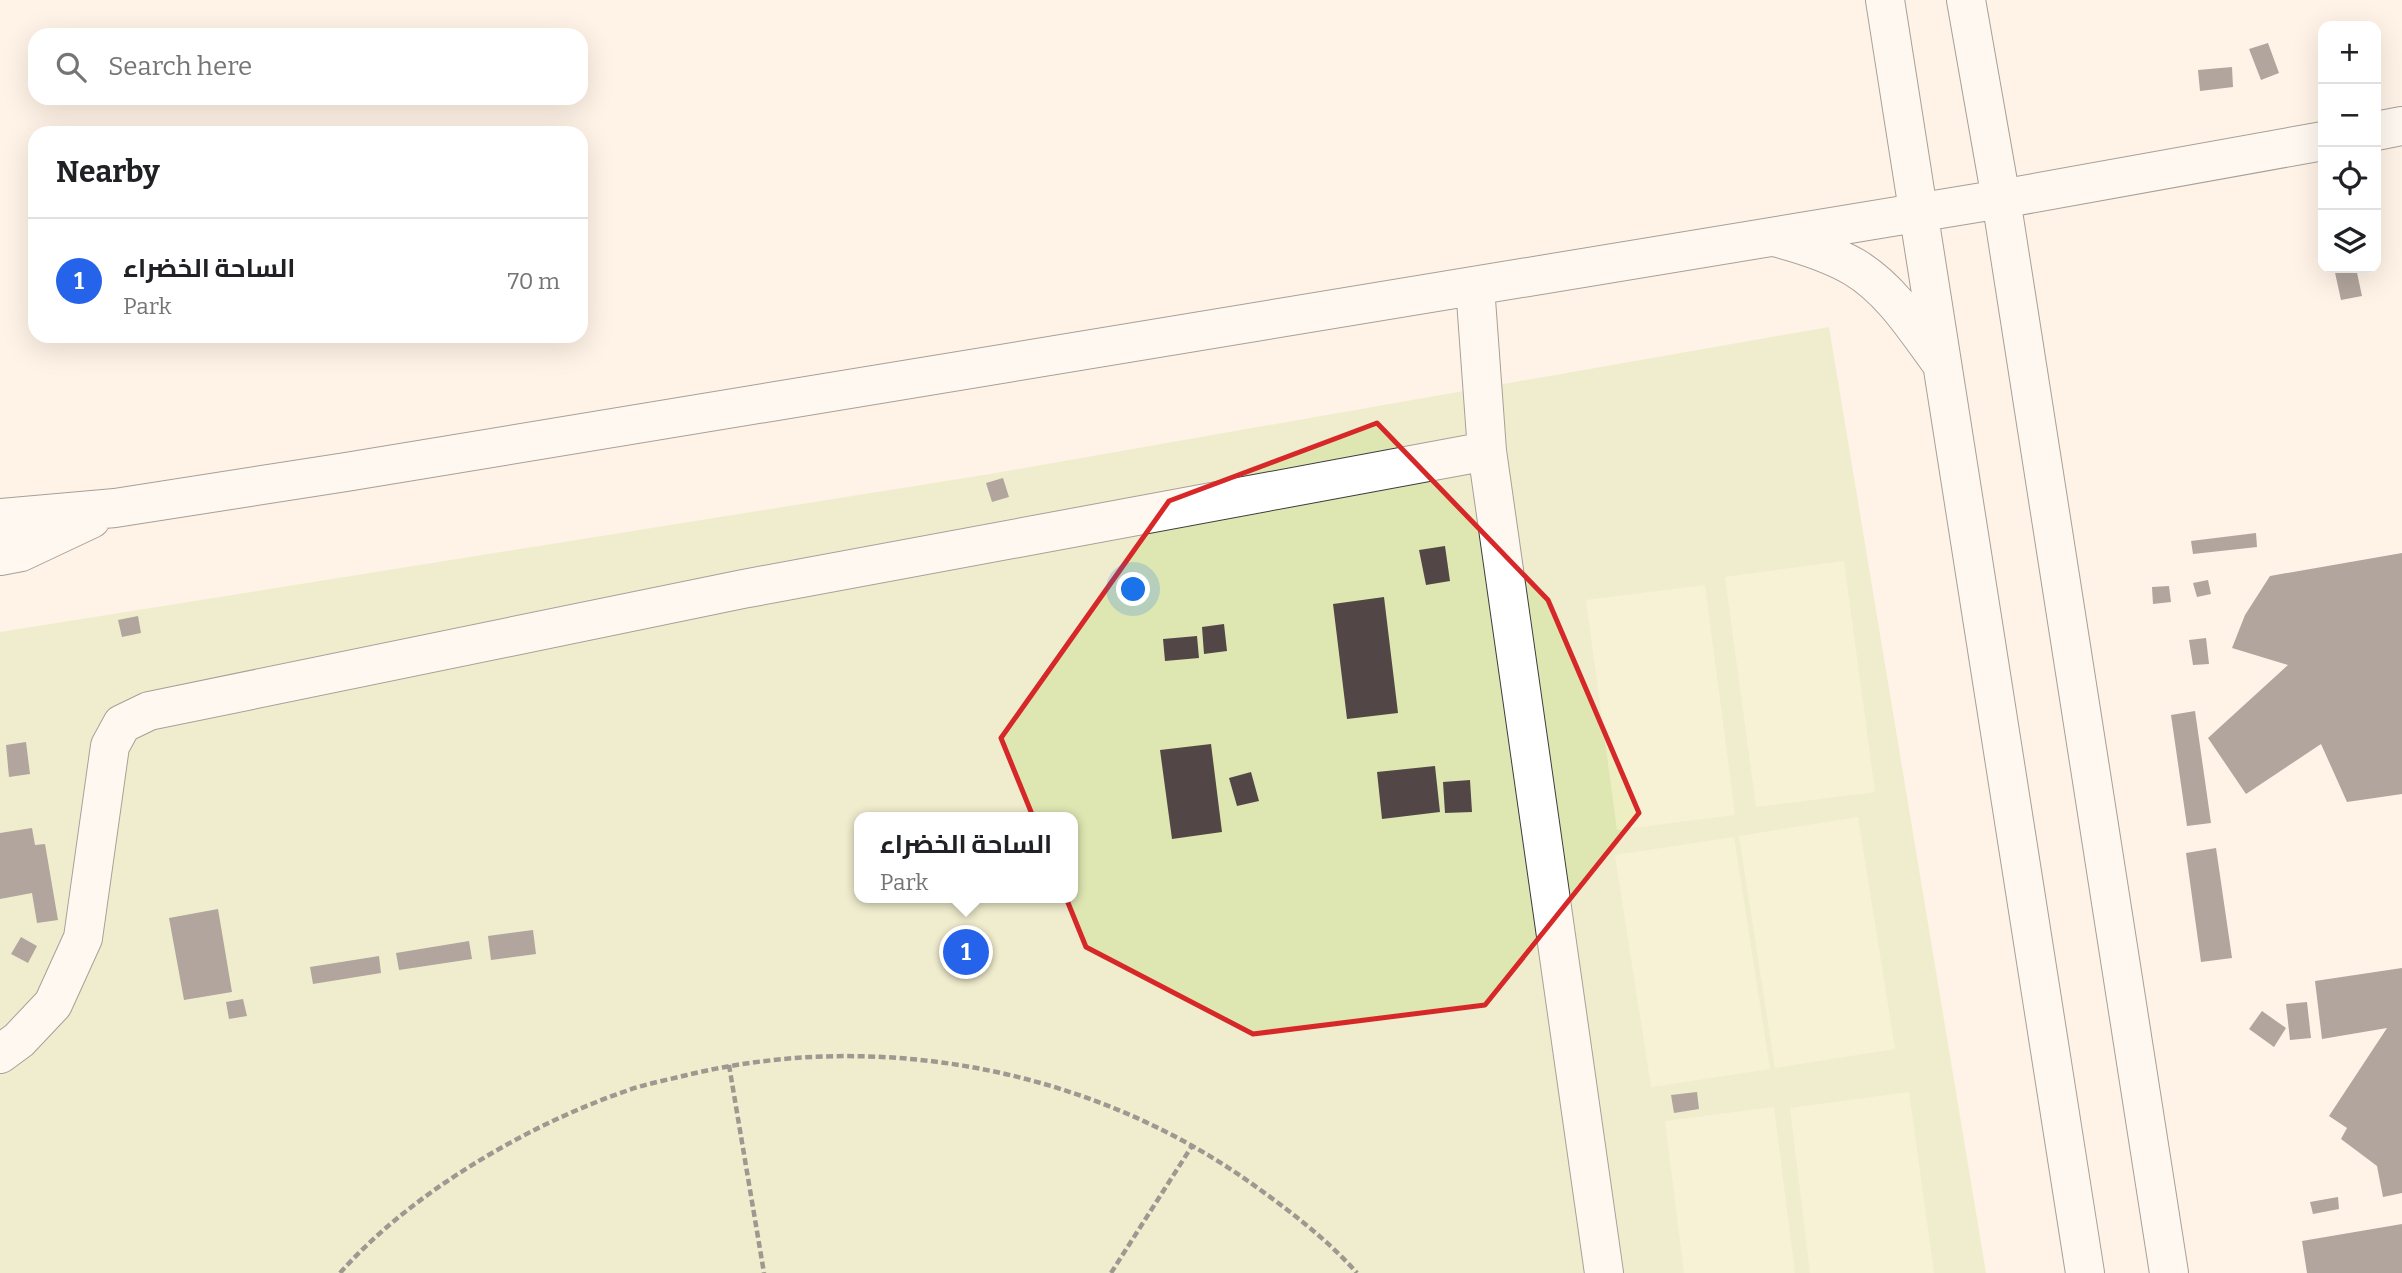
<!DOCTYPE html>
<html lang="en">
<head>
<meta charset="utf-8">
<style>
  :root { --surface:#fff; --page:#f6f6f6; --text:#202124; --muted:#757577; --line:#e0e0e0; --accent:#2563eb }
  body { margin:0; font-family:Bitter,Cairo,serif; background:var(--page); color:var(--text) }
  .controls { position:absolute; right:21px; top:21px; display:grid; overflow:hidden; border-radius:14px; box-shadow:0 7px 28px #0002 }
  .controls button { width:63px; height:63px; display:grid; place-items:center; padding:0; border:0; border-bottom:2px solid var(--line); background:var(--surface); color:var(--text); font:35px sans-serif }
  .you { position:absolute; left:1134px; top:590px; width:24px; height:24px; margin:-18px; border:5px solid #fff; border-radius:50%; background:#1a73e8; box-shadow:0 0 0 10px #1a73e833 }
  .badge { display:grid; place-items:center; width:46px; height:46px; border-radius:50%; background:var(--accent); color:#fff; font-size:23px; font-weight:700 }
  .pin { position:absolute; translate:-50% -50%; border:4px solid #fff; box-shadow:0 2px 7px #0006 }
  .popup { position:absolute; left:854px; top:812px; width:224px; height:91px; box-sizing:border-box; display:grid; place-content:center; border-radius:14px; background:var(--surface); filter:drop-shadow(0 2px 5px #0005); font-size:23px; white-space:nowrap; color:var(--muted) }
  .popup b { font-size:26px; color:var(--text) }
  .popup::after { content:''; position:absolute; left:50%; top:100%; margin-left:-14px; border:14px solid transparent; border-top-color:var(--surface) }
  .list { margin:0; padding:0; list-style:none }
  h2 { display:flex; justify-content:space-between; align-items:center; height:91px; margin:0; padding:0 28px; font-size:30px }
  h2 small { font-size:23px; font-weight:400; color:var(--muted) }
  .list li { display:grid; grid-template-columns:46px 1fr auto; gap:21px; align-items:center; box-sizing:border-box; height:126px; padding:0 28px; border-top:2px solid var(--line) }
  .list b { display:block; font-size:26px; white-space:nowrap }
  .list p { margin:0; font-size:23px; white-space:nowrap; color:var(--muted) }
  .list em { font-size:23px; font-style:normal; color:var(--muted) }
  .icon { flex:none; width:38px; height:38px; fill:none; stroke:currentColor; stroke-width:2; stroke-linecap:round; stroke-linejoin:round }
  .map { position:relative; flex:none; width:2402px; height:1273px; overflow:hidden }
  .search { position:absolute; background:var(--surface); box-shadow:0 7px 28px #0002; left:28px; top:28px; width:560px; height:77px; display:flex; align-items:center; gap:18px; box-sizing:border-box; padding:0 24px; border-radius:21px; color:var(--muted); font-size:26px }
  .panel { position:absolute; background:var(--surface); box-shadow:0 7px 28px #0002; left:28px; top:126px; width:560px; height:217px; border-radius:21px }
  .map>svg:first-child { display:block }
  .green { fill:#dee7b2; fill-rule:evenodd }
  .pitch { fill:#edefc3 }
  .building { fill:#524746 }
  .lines { fill:none; stroke-linecap:round; stroke-linejoin:round }
  .minor-casing { stroke:#3c3c3c; stroke-width:40 }
  .path { stroke:#2b2b2b; stroke-width:4.5; stroke-dasharray:7 3.5; stroke-linecap:butt }
  .minor { stroke:#fff; stroke-width:38 }
  .marked { fill:none; stroke:#d62828; stroke-width:5; stroke-linejoin:round }
</style>
</head>
<body>
<div class="map">
<svg width="2402" height="1273" viewBox="0 0 2402 1273">
  <rect width="100%" height="100%" fill="#fff2e6"/>
  <!-- green -->
  <path class="green" d="M1829 327 1986 1273H0V632L990 474ZM859 817H1073V898H859Z"/>
  <!-- pitch -->
  <path class="pitch" d="M1844 561 1875 792 1756 807 1725 577Z
    M1705 585 1735 815 1617 830 1586 600Z
    M1858 817 1895 1049 1775 1068 1739 836Z
    M1734 837 1770 1069 1651 1087 1615 855Z
    M1909 1092 1934 1273H1810L1790 1108Z
    M1774 1107 1795 1273H1684L1665 1121Z"/>
  <!-- building -->
  <path class="building" d="M2268 43 2279 73 2261 80 2249 49Z
    M2232 67 2233 87 2200 91 2198 70Z
    M2334 268H2356L2362 296 2341 300Z
    M1003 478 1009 497 992 502 986 483Z
    M2256 533 2257 547 2193 554 2191 541Z
    M1445 546 1450 581 1426 585 1419 550Z
    M2402 553V794L2347 802 2321 744 2246 794 2208 738 2288 665 2232 648 2245 615 2270 576Z
    M2208 580 2211 594 2197 597 2193 583Z
    M2169 586 2171 602 2153 604 2152 587Z
    M1384 597 1398 713 1347 719 1333 604Z
    M138 616 141 633 122 637 118 620Z
    M1224 624 1227 651 1204 654 1202 627Z
    M1197 636 1199 658 1165 661 1163 639Z
    M2206 638 2209 664 2193 665 2189 640Z
    M2195 711 2211 823 2187 826 2171 715Z
    M26 742 30 774 9 777 6 745Z
    M1211 744 1222 832 1172 839 1160 750Z
    M1435 766 1440 812 1382 819 1377 772Z
    M1251 772 1259 801 1237 806 1229 778Z
    M1470 780 1472 812 1445 813 1443 782Z
    M32 828 35 845 45 844 58 920 37 923 32 893 0 899V833Z
    M2216 848 2232 958 2201 962 2186 853Z
    M218 909 232 992 184 1000 169 918Z
    M533 930 536 954 491 960 488 936Z
    M21 937 37 946 28 963 11 954Z
    M469 941 472 959 399 970 396 953Z
    M379 956 381 973 313 984 310 967Z
    M2402 968V1193L2383 1197 2377 1166 2341 1139 2347 1128 2329 1116 2387 1028 2322 1039 2315 981Z
    M243 999 247 1016 229 1019 226 1002Z
    M2307 1002 2311 1038 2290 1040 2286 1004Z
    M2262 1011 2286 1028 2274 1047 2249 1029Z
    M1697 1092 1699 1109 1674 1113 1671 1095Z
    M2338 1197 2339 1209 2313 1214 2310 1202Z
    M2402 1224V1273H2307L2302 1241Z"/>
  <g class="lines">
    <defs>
      <path id="minor" d="M1885 0 2085 1273
        M1966 0 2001 199 2169 1273
        M2376 131 2402 126
        M1778 238C1804 245 1830 253 1854 267 1891 289 1916 329 1941 363
        M1475 286 1487 451 1604 1273
        M0 518 115 508 346 472 2001 199 2323 141
        M0 556 21 552 91 519
        M0 1054 19 1040 53 1004 83 938 110 746 122 724 149 711 743 589 1487 451"/>
    </defs>
    <!-- minor casing -->
    <use href="#minor" class="minor-casing"/>
    <!-- path -->
    <path class="path" d="M729 1065 764 1273
      M340 1273C382 1226 433 1188 487 1156 531 1130 577 1108 626 1091 645 1084 667 1080 687 1075 877 1029 1087 1068 1248 1181 1286 1208 1326 1238 1357 1273
      M1111 1273 1192 1146"/>
    <!-- minor -->
    <use href="#minor" class="minor"/>
  </g>
  <!-- marked area -->
  <path d="M0 0H2402V1273H0ZM1377 423 1548 600 1639 813 1485 1005 1253 1034 1086 947 1001 738 1169 501Z" fill="#fff2e6" fill-opacity=".55" fill-rule="evenodd"/>
  <path class="marked" d="M1377 423 1548 600 1639 813 1485 1005 1253 1034 1086 947 1001 738 1169 501Z"/>
</svg>
<div class="controls">
<button>+</button>
<button>−</button>
<button><svg class="icon" aria-label="locate" viewBox="0 0 24 24"><circle cx="12" cy="12" r="6"/><path d="M12 2v4M12 18v4M2 12h4M18 12h4"/></svg></button>
<button><svg class="icon" aria-label="layers" viewBox="0 0 24 24"><path d="M12 4l9 5-9 5-9-5zM3 14l9 5 9-5"/></svg></button>
</div>
<div class="you"></div>
<div class="pin badge" style="left:966px;top:952px">1</div>
<div class="popup"><b>الساحة الخضراء</b>Park</div>
<div class="search"><svg class="icon" aria-label="search" viewBox="0 0 24 24"><circle cx="10" cy="10" r="6"/><path d="M15 15l6 6"/></svg>Search here</div>
<section class="panel">
<h2>Nearby<small></small></h2>
<ul class="list">
<li><span class="badge">1</span><div><b>الساحة الخضراء</b><p>Park</p></div><em>70 m</em></li>
</ul>
</section>
</div>
</body>
</html>
